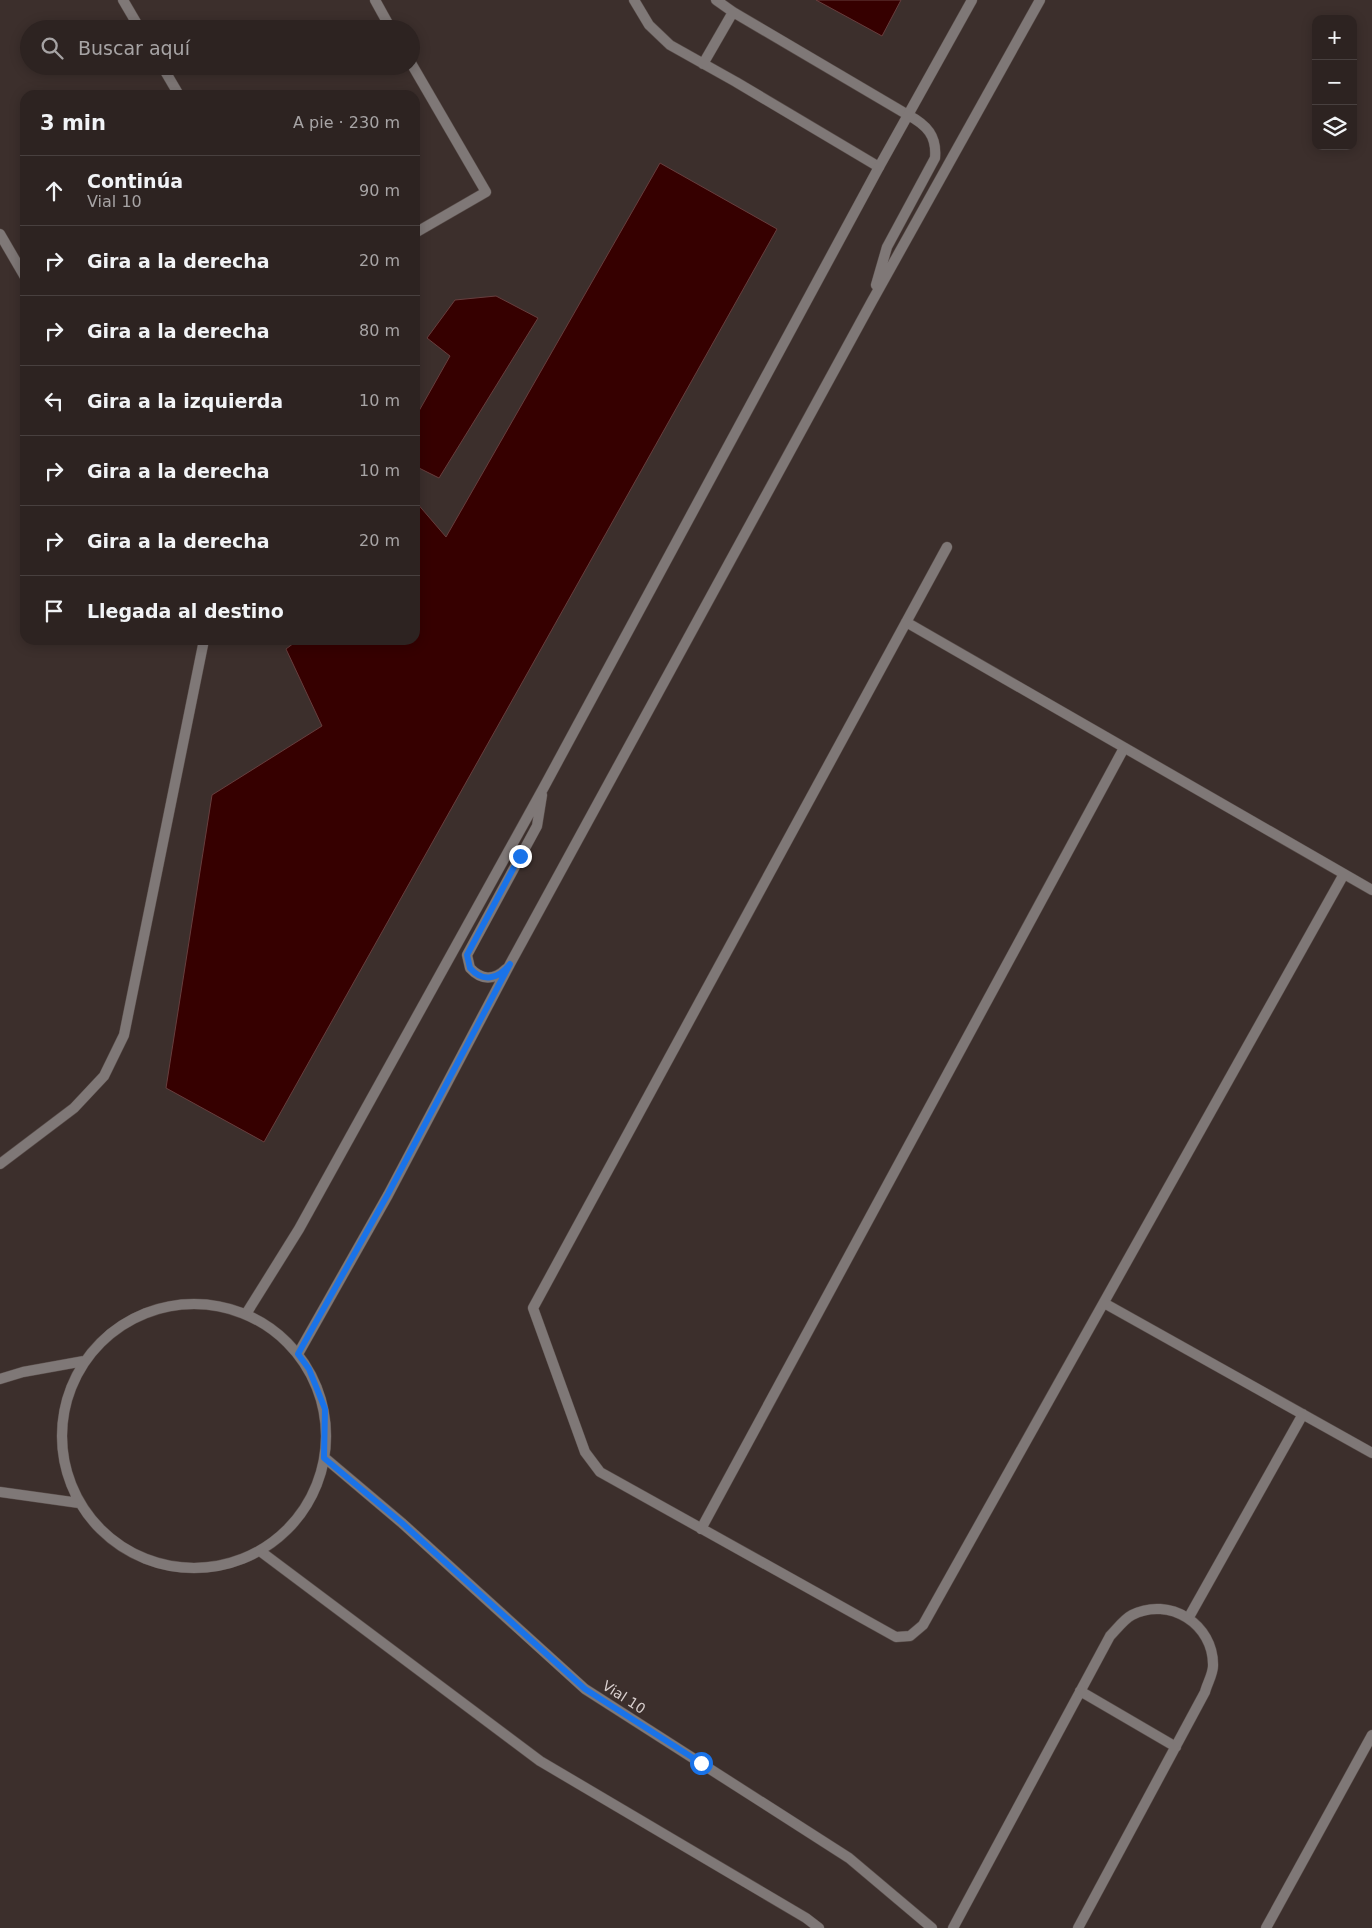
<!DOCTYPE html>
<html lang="es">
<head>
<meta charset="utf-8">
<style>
  :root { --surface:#2d2321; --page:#352b2a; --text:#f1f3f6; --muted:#a7a4a5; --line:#48403f }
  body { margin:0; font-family:"DejaVu Sans",sans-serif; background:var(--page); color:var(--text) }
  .controls { position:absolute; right:15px; top:15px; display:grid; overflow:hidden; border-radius:10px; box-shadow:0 2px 12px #0003 }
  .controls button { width:45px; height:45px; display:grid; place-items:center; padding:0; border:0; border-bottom:1px solid var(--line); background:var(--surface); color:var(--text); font:25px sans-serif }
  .stop { position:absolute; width:15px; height:15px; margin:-11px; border:4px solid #1a73e8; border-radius:50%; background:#fff }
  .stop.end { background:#1a73e8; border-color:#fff; box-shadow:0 1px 5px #0008 }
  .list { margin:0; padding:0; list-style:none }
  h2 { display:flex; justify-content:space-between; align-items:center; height:65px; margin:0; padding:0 20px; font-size:21px }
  h2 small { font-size:16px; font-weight:400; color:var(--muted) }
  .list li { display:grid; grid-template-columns:32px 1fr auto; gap:15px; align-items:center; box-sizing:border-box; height:70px; padding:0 20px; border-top:1px solid var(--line) }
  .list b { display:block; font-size:19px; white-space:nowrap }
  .list p { margin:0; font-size:16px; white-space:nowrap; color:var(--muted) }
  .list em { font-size:16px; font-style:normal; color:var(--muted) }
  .icon { flex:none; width:28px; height:28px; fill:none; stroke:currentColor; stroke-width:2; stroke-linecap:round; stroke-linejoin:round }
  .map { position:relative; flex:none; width:1372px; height:1928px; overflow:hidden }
  .search { position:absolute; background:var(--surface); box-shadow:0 2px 12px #0003; left:20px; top:20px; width:400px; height:55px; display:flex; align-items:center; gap:12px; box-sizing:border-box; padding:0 18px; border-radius:28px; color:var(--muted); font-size:19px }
  .panel { position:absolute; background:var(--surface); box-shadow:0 2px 12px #0003; left:20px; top:90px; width:400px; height:555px; border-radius:15px }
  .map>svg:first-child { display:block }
  .water { fill:#360000; stroke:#673e3e }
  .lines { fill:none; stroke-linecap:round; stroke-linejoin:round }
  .minor-casing { stroke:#584c49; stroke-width:11 }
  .tertiary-casing { stroke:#584c49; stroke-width:11 }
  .minor { stroke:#7f7877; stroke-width:10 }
  .tertiary { stroke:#7f7877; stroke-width:10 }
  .route { stroke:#1a73e8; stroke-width:6 }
  .labels { text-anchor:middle; stroke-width:4; stroke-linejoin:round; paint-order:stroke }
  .street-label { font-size:14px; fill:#d8cfce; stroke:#3c2f2c }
</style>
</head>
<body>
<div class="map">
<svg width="1372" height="1928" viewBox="0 0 1372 1928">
  <rect width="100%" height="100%" fill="#3c2f2c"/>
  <!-- water -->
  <path class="water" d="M816 0H901L882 36Z
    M660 163 777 229 264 1142 166 1088 212 795 322 726 286 649 298 640H415V503L416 502 446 537Z
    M496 296 538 318 439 478 415 466V418L450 356 427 338 455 300Z"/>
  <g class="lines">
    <defs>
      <path id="minor" d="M123 0 140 29
        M375 0 391 29
        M634 0 649 25 670 45 736 82 879 167
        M716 0 733 12 908 115
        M411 63 486 192 415 233
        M703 64 733 12
        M162 66 179 95
        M0 234 25 277
        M947 547 533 1308 585 1452 600 1472 896 1637 910 1636 923 1625 1344 874
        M906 622 1372 890
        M0 1164 74 1108 104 1076 124 1035 204 640
        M1104 1303 1372 1453
        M701 1529 1124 748
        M1189 1617 1303 1414
        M1080 1691 1176 1747
        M953 1928 1110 1636C1116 1630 1124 1619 1132 1615 1169 1596 1214 1624 1213 1666 1213 1674 1207 1684 1205 1692L1078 1928
        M1266 1928 1372 1735"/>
      <path id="tertiary" d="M876 285 887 247 935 158C937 136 927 125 908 115
        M506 969C494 981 481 980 470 968L467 955 537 826 542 795
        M62 1436a132 132 0 1 1 264 0a132 132 0 1 1-264 0Z
        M246 1314 299 1229 544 787 879 167 972 0
        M298 1354 388 1195 510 964 871 303 1040 0
        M0 1379 23 1372 84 1361
        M325 1458 402 1523 585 1689 849 1858 932 1928
        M0 1492 79 1503
        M260 1551 540 1761 806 1918 819 1928"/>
    </defs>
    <!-- minor casing -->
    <use href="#minor" class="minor-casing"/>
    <!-- tertiary casing -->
    <use href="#tertiary" class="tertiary-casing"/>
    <!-- minor -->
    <use href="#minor" class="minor"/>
    <!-- tertiary -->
    <use href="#tertiary" class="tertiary"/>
  </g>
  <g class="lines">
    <!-- route -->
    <path class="route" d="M520 856 467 955 470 968C483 983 498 979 510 964L388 1194 298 1354 309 1369 325 1409 324 1458 402 1523 585 1689 701 1763"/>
  </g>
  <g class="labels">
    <!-- street labels -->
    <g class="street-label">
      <text transform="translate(624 1697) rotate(33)" y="5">Vial 10</text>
    </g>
  </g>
</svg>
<div class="controls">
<button>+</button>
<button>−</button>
<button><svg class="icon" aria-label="layers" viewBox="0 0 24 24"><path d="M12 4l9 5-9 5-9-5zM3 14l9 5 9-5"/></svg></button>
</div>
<div class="stop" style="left:701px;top:1763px"></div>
<div class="stop end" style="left:520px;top:856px"></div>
<div class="search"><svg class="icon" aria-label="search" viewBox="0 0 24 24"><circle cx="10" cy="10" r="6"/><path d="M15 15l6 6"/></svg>Buscar aquí</div>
<section class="panel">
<h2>3 min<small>A pie · 230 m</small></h2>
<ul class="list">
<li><svg class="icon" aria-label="ahead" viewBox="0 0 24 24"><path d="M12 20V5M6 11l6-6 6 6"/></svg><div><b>Continúa</b><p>Vial 10</p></div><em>90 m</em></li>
<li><svg class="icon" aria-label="right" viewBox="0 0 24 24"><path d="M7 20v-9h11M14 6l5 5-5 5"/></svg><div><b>Gira a la derecha</b></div><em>20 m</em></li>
<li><svg class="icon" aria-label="right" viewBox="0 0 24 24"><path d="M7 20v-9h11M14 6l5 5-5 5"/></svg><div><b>Gira a la derecha</b></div><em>80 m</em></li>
<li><svg class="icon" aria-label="left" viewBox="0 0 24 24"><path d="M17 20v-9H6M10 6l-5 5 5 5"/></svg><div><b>Gira a la izquierda</b></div><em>10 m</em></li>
<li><svg class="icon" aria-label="right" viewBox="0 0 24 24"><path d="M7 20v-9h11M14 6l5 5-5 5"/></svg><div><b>Gira a la derecha</b></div><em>10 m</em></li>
<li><svg class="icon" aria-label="right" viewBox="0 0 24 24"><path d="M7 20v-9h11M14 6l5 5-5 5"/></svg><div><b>Gira a la derecha</b></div><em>20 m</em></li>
<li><svg class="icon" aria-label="arrive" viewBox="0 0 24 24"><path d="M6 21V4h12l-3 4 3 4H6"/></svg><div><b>Llegada al destino</b></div></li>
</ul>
</section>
</div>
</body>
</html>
